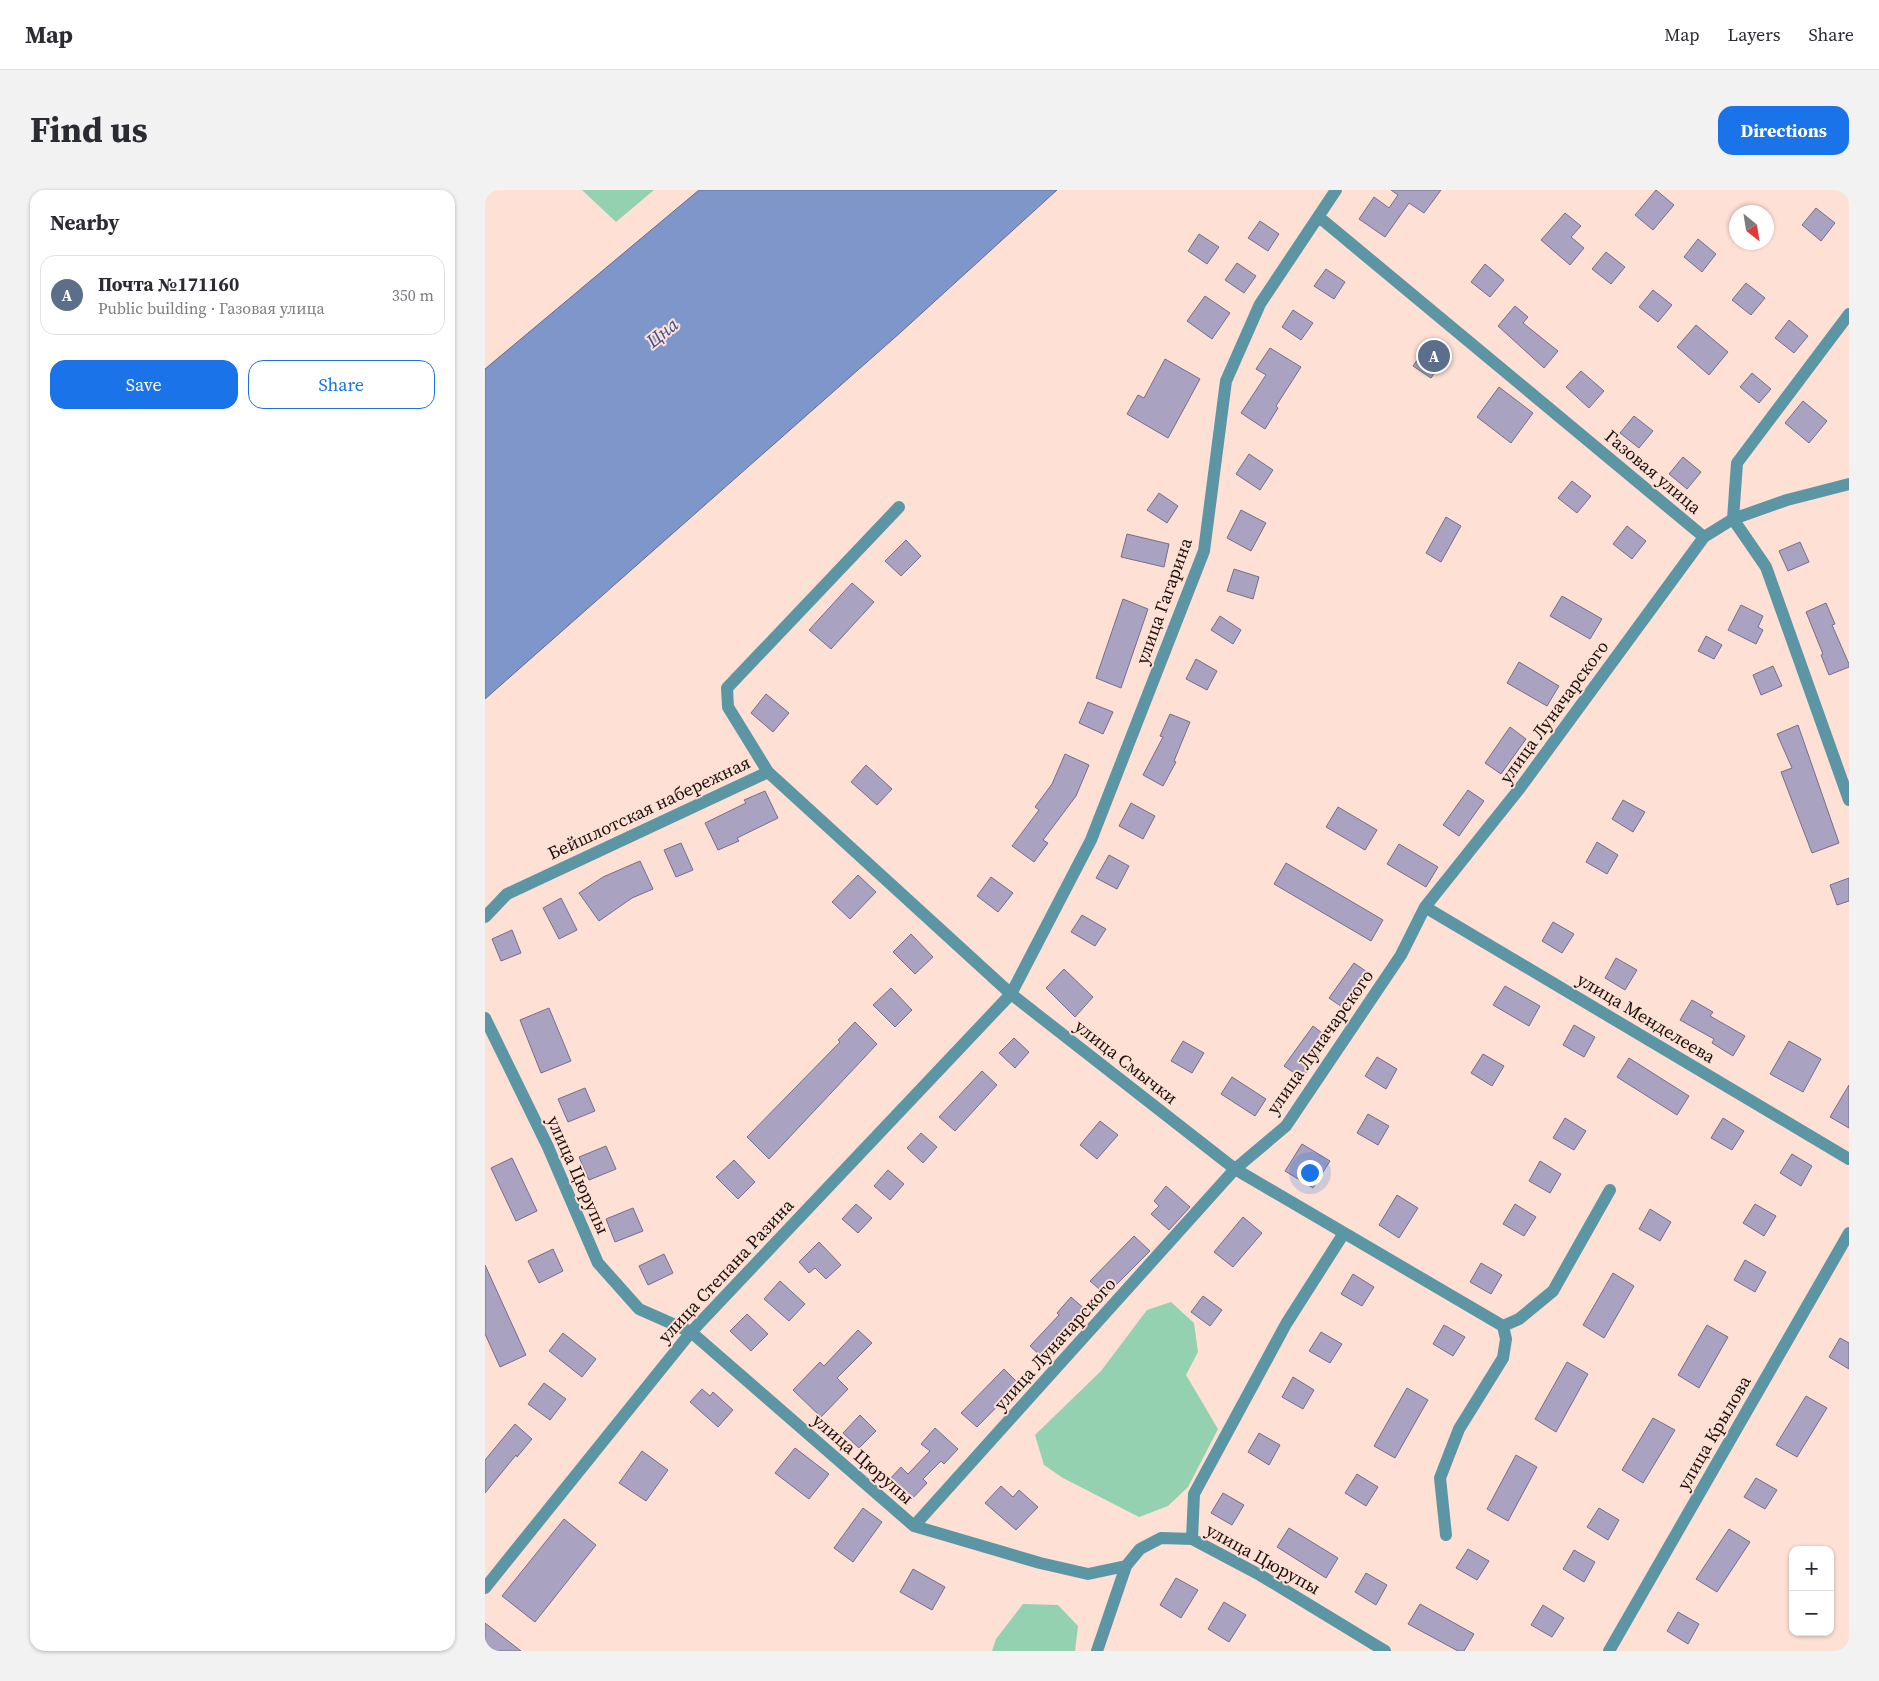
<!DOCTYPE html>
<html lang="en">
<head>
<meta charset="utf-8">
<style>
  :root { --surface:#fff; --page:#f2f2f3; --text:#2b2b33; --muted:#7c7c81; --line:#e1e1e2; --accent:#1a73e8 }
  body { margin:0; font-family:"Source Serif 4",serif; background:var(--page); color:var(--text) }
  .controls { position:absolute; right:15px; bottom:15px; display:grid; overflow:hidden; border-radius:10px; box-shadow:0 1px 4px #0004 }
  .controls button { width:45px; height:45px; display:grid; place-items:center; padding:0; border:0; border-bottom:1px solid var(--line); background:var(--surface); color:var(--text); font:25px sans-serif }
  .compass { position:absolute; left:1244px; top:15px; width:45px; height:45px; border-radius:50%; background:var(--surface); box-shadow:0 1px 4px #0004; rotate:150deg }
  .you { position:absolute; left:824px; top:982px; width:18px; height:18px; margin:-12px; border:4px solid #fff; border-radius:50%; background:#1a73e8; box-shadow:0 0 0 8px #1a73e833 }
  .badge { display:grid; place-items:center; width:32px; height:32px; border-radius:50%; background:var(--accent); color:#fff; font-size:16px; font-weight:700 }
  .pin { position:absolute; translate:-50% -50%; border:2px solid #fff; box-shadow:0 1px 5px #0006 }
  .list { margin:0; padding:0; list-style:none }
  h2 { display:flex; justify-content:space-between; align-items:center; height:65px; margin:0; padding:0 20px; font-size:21px }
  h2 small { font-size:16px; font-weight:400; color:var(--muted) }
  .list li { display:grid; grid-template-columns:32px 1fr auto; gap:15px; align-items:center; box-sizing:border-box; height:80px; margin:0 10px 10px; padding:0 10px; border:1px solid var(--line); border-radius:15px }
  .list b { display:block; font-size:19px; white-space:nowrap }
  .list p { margin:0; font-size:16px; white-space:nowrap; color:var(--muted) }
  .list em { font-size:16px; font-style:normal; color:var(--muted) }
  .actions { display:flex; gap:10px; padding:15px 20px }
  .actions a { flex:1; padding:11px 0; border:1px solid var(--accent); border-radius:15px; text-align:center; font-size:18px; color:var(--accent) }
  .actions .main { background:var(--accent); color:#fff }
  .map { position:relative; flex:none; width:1364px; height:1461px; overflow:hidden; border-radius:15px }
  header { display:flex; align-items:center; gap:30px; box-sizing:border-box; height:70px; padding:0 25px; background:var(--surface); border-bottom:1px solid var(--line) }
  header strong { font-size:24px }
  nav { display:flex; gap:28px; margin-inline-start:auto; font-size:18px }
  .intro { display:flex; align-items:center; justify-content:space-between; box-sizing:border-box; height:120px; padding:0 30px }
  h1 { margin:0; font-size:35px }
  .button { padding:12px 22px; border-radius:15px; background:var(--accent); color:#fff; font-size:18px; font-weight:700 }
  main { display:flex; gap:30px; padding:0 30px }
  aside { flex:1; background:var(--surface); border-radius:15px; box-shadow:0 1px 4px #0004 }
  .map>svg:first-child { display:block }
  .green { fill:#93d1b0 }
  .water { fill:#7e96ca; stroke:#606e91 }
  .building { fill:#a9a3c1; stroke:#756e8b }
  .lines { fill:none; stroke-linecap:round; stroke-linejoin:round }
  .minor { stroke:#5c96a4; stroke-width:12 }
  .labels { text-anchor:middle; stroke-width:4; stroke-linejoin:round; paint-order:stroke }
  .street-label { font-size:18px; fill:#1b0f0b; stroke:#fee0d5 }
  .water-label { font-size:19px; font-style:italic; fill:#365192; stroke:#fee0d5 }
</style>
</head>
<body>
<header>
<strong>Map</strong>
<nav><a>Map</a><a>Layers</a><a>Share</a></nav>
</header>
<div class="intro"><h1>Find us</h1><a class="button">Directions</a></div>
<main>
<aside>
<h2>Nearby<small></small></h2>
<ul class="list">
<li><span class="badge" style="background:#5c6f8a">A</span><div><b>Почта №171160</b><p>Public building · Газовая улица</p></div><em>350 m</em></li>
</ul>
<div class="actions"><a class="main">Save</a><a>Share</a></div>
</aside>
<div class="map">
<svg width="1364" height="1461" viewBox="0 0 1364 1461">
  <rect width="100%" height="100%" fill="#fee0d5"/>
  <!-- green -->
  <path class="green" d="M97 0H169L131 32Z
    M686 1112 709 1133 713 1162 701 1185 733 1239 703 1297 683 1316 654 1327 578 1288 559 1275 550 1245 616 1181 662 1120Z
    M538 1414 573 1415 593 1436 590 1461H507L511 1449Z"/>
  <!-- water -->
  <path class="water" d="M214 0H572L416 142 0 509V179Z"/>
  <!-- building -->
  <path class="building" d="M906 0H956L939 23 924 13 900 47 874 29 889 7 904 18 913 5Z
    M1171 0 1189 15 1168 40 1150 25Z
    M1331 18 1350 33 1336 51 1317 35Z
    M1080 23 1096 36 1086 47 1099 58 1085 75 1056 50Z
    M775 31 794 44 783 61 763 48Z
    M714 44 734 57 722 74 703 61Z
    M1213 49 1231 64 1217 82 1199 67Z
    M1121 62 1140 77 1126 94 1107 79Z
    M752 73 771 86 759 103 740 90Z
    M1000 74 1019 90 1005 107 986 92Z
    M841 79 860 92 849 109 829 96Z
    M1261 93 1280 108 1266 125 1247 110Z
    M1168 100 1187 115 1173 132 1154 117Z
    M720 106 745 123 727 149 702 131Z
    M1030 116 1043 127 1038 133 1073 161 1059 178 1013 136Z
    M808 120 828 133 816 150 797 137Z
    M1304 130 1323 146 1309 163 1290 148Z
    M1211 135 1243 162 1224 185 1192 157Z
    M944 153 962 165 946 188 928 176Z
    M785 158 816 177 791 216 793 218 780 239 756 223 781 185 771 179Z
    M680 169 715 189 683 248 642 224 653 205 659 208Z
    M1096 181 1119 201 1104 218 1081 197Z
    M1267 183 1286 199 1274 213 1255 197Z
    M1014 197 1048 223 1026 253 992 227Z
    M1318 211 1342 231 1324 253 1300 233Z
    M1149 226 1168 241 1154 258 1135 243Z
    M764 264 788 280 775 300 751 284Z
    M1198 267 1216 282 1202 299 1184 284Z
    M1087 291 1106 306 1092 323 1073 308Z
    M674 303 693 316 682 333 662 320Z
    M756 320 781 333 766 361 742 348Z
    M961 327 976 336 956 372 941 363Z
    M1142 336 1161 351 1147 369 1128 354Z
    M642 344 684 354 679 377 636 367Z
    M421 350 436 366 416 386 400 371Z
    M1315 352 1324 372 1303 381 1294 361Z
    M749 379 774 387 768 409 742 401Z
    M367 393 389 412 346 459 324 440Z
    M1077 406 1117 429 1105 449 1065 426Z
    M638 409 663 419 636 498 611 488Z
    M1341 413 1350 434 1347 435 1364 474V477L1344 485 1336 465 1338 464 1321 422Z
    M1256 415 1278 426 1273 437 1278 440 1271 454 1243 440Z
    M735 426 756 440 748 454 726 440Z
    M1221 446 1237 455 1229 469 1213 461Z
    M711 469 732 481 722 500 701 489Z
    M1034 472 1074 496 1062 516 1022 493Z
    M1288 476 1297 496 1276 505 1268 485Z
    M281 504 304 523 288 542 266 523Z
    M603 512 628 522 618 544 594 533Z
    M685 524 705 532 689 571 691 572 678 596 658 585 678 547 675 546Z
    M1313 535 1354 653 1327 663 1296 582 1307 578 1292 544Z
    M1025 537 1041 549 1016 584 1000 573Z
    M580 564 604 575 591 606 558 650 563 653 549 672 527 656 554 620 550 617 567 594Z
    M381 575 407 599 392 615 366 592Z
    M983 600 999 611 974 646 958 635Z
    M280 601 293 628 252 648 254 651 233 660 220 633 261 613 259 610Z
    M1138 610 1160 622 1148 642 1127 629Z
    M646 613 670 626 658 649 634 636Z
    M853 617 892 640 880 660 841 637Z
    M1112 652 1133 665 1122 684 1101 672Z
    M196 653 208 680 191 687 179 660Z
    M914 654 953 677 941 697 902 674Z
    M624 665 644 676 632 699 611 688Z
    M155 671 168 699 147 708 114 731 94 703 118 687Z
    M801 673 898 730 886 751 789 694Z
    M373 685 391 702 365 729 347 712Z
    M506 687 528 703 513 722 492 706Z
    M1364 688V711L1352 715 1345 695Z
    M76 708 92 740 74 749 58 718Z
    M597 725 621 739 610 756 586 742Z
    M1068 732 1089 744 1077 763 1057 751Z
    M27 740 36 763 16 771 7 749Z
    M426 744 448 767 430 784 408 762Z
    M1131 768 1152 780 1140 800 1120 788Z
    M869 773 885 784 860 819 844 808Z
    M579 779 608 807 590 827 561 798Z
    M1020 796 1055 816 1044 836 1008 815Z
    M406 798 427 820 410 837 388 815Z
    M1207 810 1228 822 1225 826 1260 846 1248 866 1227 853 1229 849 1195 830Z
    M64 818 86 871 56 883 35 830Z
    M370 832 392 854 284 969 262 947 355 852 353 850Z
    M1089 835 1110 847 1099 867 1078 855Z
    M828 836 845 849 817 888 799 876Z
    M529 848 544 862 530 878 514 863Z
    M698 851 719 863 707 883 686 871Z
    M1304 851 1336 869 1318 902 1285 884Z
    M998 864 1019 876 1007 896 986 883Z
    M892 867 912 879 901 899 880 886Z
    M1144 868 1204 906 1192 925 1132 887Z
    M497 881 512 895 470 941 454 927Z
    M747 887 781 909 770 926 736 904Z
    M1364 895V938L1345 927Z
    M100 898 110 921 83 932 73 909Z
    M883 924 904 936 893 955 872 943Z
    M1080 928 1101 941 1089 960 1068 948Z
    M1238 928 1259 941 1247 960 1226 948Z
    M615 931 633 945 612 969 595 955Z
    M436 943 452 957 438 973 422 958Z
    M817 954 845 971 828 998 800 981Z
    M121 956 131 979 104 990 94 967Z
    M1307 964 1327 976 1316 996 1295 983Z
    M27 968 52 1021 31 1031 6 978Z
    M249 970 270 992 253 1009 231 987Z
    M1055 971 1076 984 1065 1003 1044 991Z
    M403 980 419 994 405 1010 389 996Z
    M681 996 705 1017 684 1040 666 1024 674 1016 669 1011Z
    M912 1005 933 1018 914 1048 894 1035Z
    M371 1014 387 1028 373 1043 357 1029Z
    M1030 1014 1051 1027 1039 1046 1018 1034Z
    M1270 1014 1291 1026 1279 1046 1258 1033Z
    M148 1018 158 1041 130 1052 121 1029Z
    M1165 1019 1186 1032 1175 1051 1154 1039Z
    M758 1027 777 1043 748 1077 729 1062Z
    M649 1046 665 1061 621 1105 605 1091Z
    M334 1052 356 1075 341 1089 330 1078 324 1083 314 1072Z
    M68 1059 78 1081 54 1093 43 1071Z
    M179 1064 188 1083 163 1095 154 1076Z
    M1260 1070 1281 1082 1270 1102 1249 1090Z
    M996 1073 1017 1085 1006 1104 985 1092Z
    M0 1075 41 1165 15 1177 0 1144Z
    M1128 1083 1149 1096 1119 1148 1098 1135Z
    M868 1084 889 1097 877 1116 856 1104Z
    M295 1091 320 1114 304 1131 279 1109Z
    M718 1106 737 1120 725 1136 706 1122Z
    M586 1107 602 1121 573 1153 575 1155 561 1171 545 1156 574 1125 572 1123Z
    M262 1124 283 1144 266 1161 245 1141Z
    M959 1135 980 1147 968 1166 948 1154Z
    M1222 1135 1243 1147 1214 1198 1193 1185Z
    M373 1140 387 1153 352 1188 363 1199 336 1227 308 1200 335 1172 339 1176Z
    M836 1142 857 1154 845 1173 824 1161Z
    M78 1143 111 1169 97 1187 64 1161Z
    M1355 1148 1364 1153V1179L1344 1167Z
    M1082 1172 1103 1184 1071 1242 1050 1229Z
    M519 1179 534 1194 492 1237 476 1223Z
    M808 1187 829 1200 818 1219 797 1207Z
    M59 1193 81 1209 65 1230 43 1214Z
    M922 1198 943 1210 910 1268 889 1256Z
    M217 1199 225 1206 228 1202 248 1220 233 1237 205 1212Z
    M1321 1206 1342 1218 1312 1267 1291 1255Z
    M375 1225 391 1241 374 1258 358 1243Z
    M1168 1228 1190 1240 1158 1293 1137 1280Z
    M30 1234 47 1249 32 1267 31 1265 0 1303V1270Z
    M450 1238 473 1259 459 1274 456 1271 438 1289 442 1293 426 1310 404 1290 416 1277 423 1284 445 1261 436 1254Z
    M774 1243 795 1255 784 1275 763 1262Z
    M310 1258 344 1284 324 1309 290 1283Z
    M157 1261 183 1280 161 1311 134 1293Z
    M1031 1265 1052 1277 1023 1331 1002 1319Z
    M872 1284 893 1297 881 1316 860 1303Z
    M1271 1288 1292 1300 1280 1319 1259 1307Z
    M516 1296 528 1307 534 1300 553 1317 531 1340 500 1313Z
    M738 1303 759 1315 747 1335 726 1323Z
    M378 1318 397 1332 368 1372 349 1358Z
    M1114 1318 1134 1330 1123 1350 1102 1337Z
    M79 1329 111 1355 50 1432 17 1406Z
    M804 1338 853 1368 841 1388 792 1357Z
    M1244 1339 1265 1352 1232 1402 1211 1389Z
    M983 1359 1004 1371 992 1390 971 1378Z
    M1089 1360 1110 1372 1099 1392 1078 1379Z
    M428 1379 460 1397 447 1420 415 1402Z
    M881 1383 902 1395 891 1415 870 1402Z
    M691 1388 713 1400 696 1428 675 1415Z
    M739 1412 761 1425 744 1452 723 1439Z
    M935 1414 989 1444 979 1461H973L923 1434Z
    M1058 1415 1079 1428 1067 1447 1046 1435Z
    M1193 1422 1214 1434 1203 1454 1182 1441Z
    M0 1433 36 1461H0Z"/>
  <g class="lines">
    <!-- minor -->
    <path class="minor" d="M834 27 1219 347 1248 329 1281 377 1364 610
      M1364 124 1252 273 1248 329 1302 310 1364 294
      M283 582 526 804 750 979 1018 1136
      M940 717 1364 969
      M0 727 22 704 283 582 243 517 242 498 414 317
      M0 828 63 957 113 1073 154 1119 206 1142 429 1336 555 1373 603 1384 641 1376 655 1359 676 1348 707 1349 775 1385 900 1461
      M429 1336 750 979 801 936 916 765 940 717 1035 598 1219 347
      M961 1345 955 1288 974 1239 1018 1168 1021 1149 1018 1136 1034 1129 1068 1101 1125 1000
      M707 1349 709 1304 801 1134 859 1043
      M0 1398 206 1142 526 804 606 650 719 361 741 191 775 114 851 0
      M612 1461 641 1376
      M1124 1461 1364 1043"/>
  </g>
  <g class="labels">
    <!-- street labels -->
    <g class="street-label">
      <text transform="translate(1168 282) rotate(40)" y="6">Газовая улица</text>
      <text transform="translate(679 411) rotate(-70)" y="6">улица Гагарина</text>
      <text transform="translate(1069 522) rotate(-54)" y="6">улица Луначарского</text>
      <text transform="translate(164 618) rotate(-25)" y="6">Бейшлотская набережная</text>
      <text transform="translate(1161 828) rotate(31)" y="6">улица Менделеева</text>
      <text transform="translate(835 852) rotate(-55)" y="6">улица Луначарского</text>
      <text transform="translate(641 872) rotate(38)" y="6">улица Смычки</text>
      <text transform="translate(93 985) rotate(66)" y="6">улица Цюрупы</text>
      <text transform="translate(241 1081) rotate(-47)" y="6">улица Степана Разина</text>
      <text transform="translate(570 1154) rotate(-48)" y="6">улица Луначарского</text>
      <text transform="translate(1229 1243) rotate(-60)" y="6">улица Крылова</text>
      <text transform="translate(378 1269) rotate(41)" y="6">улица Цюрупы</text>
      <text transform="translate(778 1369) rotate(29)" y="6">улица Цюрупы</text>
    </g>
    <!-- water labels -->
    <g class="water-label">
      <text transform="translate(177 142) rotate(-39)" y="7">Цна</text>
    </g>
  </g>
</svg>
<div class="controls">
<button>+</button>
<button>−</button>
</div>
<svg class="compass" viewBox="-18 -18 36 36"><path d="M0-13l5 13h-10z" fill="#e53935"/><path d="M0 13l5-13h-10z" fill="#7c7c81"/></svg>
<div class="you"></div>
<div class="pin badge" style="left:949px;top:166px;background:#5c6f8a">A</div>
</div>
</main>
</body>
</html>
